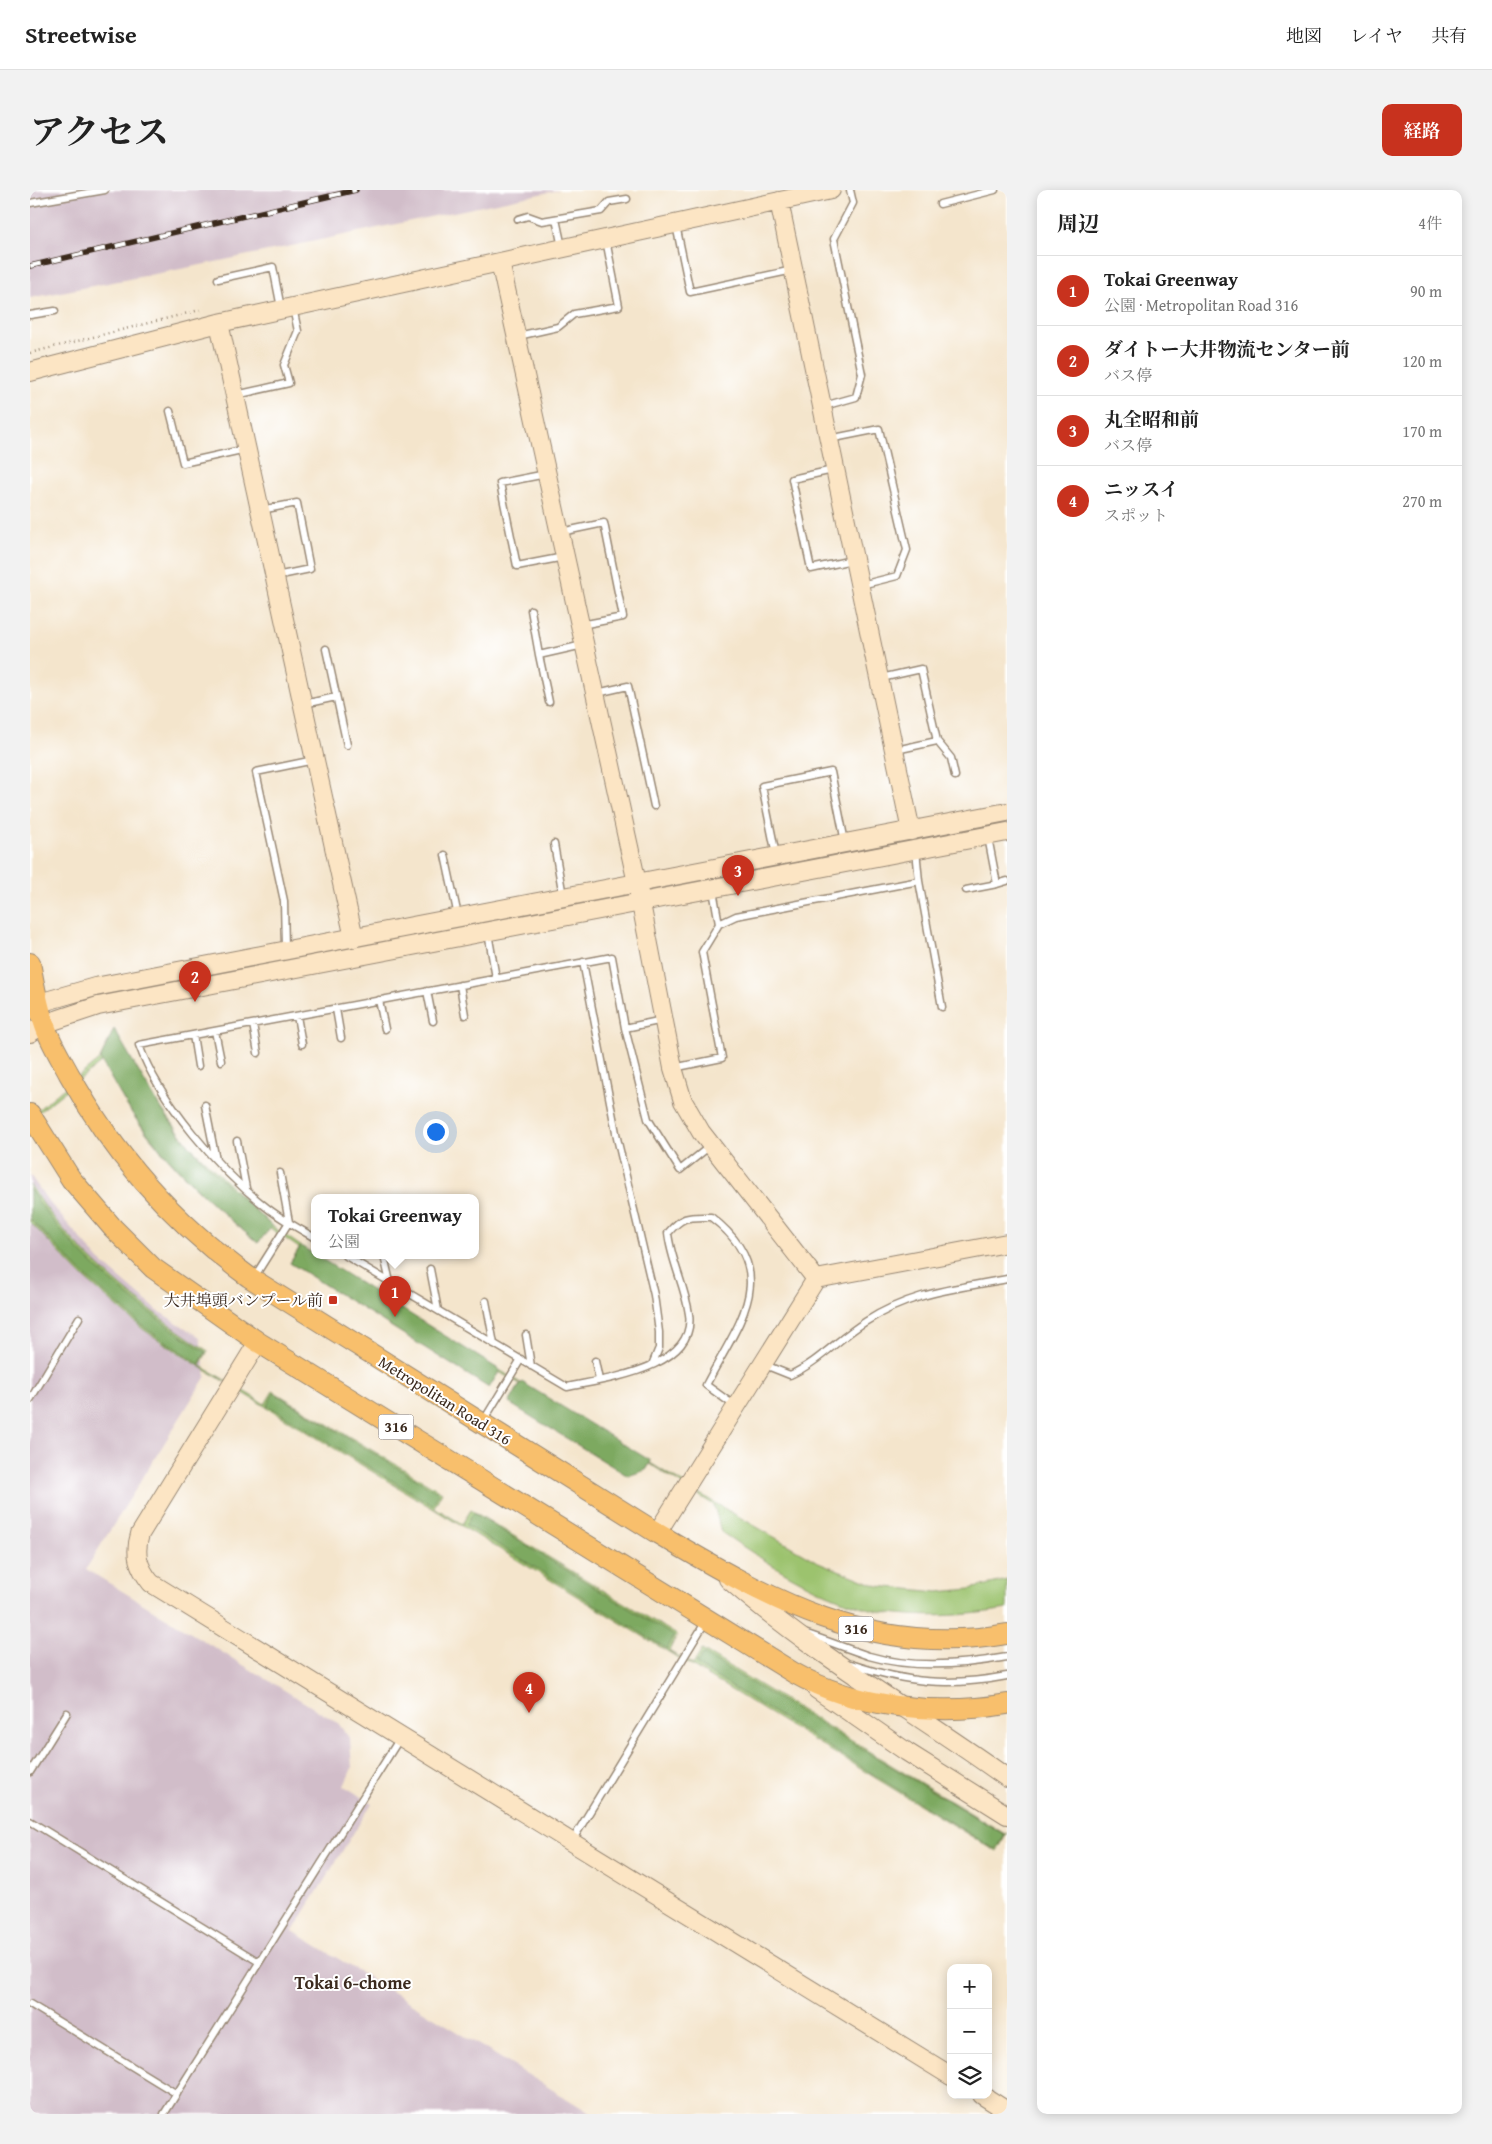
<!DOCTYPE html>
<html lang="ja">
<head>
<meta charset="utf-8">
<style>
  :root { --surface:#fff; --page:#f2f2f2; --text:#222; --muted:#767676; --line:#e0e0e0; --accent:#c8321e }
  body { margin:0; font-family:"Gentium Book Plus","Noto Serif JP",serif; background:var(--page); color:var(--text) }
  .controls { position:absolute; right:15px; bottom:15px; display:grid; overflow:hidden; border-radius:10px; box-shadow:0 2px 12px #0003 }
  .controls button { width:45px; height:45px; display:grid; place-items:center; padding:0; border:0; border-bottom:1px solid var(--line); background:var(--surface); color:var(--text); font:25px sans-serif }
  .you { position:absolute; left:405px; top:941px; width:18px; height:18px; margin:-12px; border:4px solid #fff; border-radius:50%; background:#1a73e8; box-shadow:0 0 0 8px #1a73e833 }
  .badge { display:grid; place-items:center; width:32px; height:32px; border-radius:50%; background:var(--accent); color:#fff; font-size:16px; font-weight:700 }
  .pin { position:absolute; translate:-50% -41px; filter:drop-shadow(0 1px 2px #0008) }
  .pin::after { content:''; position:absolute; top:26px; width:18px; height:15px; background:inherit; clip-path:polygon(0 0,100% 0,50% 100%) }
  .popup { position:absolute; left:281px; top:1004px; width:168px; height:65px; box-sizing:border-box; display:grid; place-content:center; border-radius:10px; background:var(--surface); filter:drop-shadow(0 1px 4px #0005); font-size:16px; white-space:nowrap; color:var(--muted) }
  .popup b { font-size:19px; color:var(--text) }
  .popup::after { content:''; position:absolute; left:50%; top:100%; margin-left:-10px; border:10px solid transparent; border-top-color:var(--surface) }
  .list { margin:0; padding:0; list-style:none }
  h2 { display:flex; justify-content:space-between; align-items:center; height:65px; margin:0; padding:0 20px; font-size:21px }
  h2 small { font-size:16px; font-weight:400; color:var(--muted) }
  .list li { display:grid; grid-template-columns:32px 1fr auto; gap:15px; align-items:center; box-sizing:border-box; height:70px; padding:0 20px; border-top:1px solid var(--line) }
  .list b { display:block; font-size:19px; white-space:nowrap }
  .list p { margin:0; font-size:16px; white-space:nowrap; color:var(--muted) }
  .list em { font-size:16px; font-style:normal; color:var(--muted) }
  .icon { flex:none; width:28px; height:28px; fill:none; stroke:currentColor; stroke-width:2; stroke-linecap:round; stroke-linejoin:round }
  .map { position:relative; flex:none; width:977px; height:1924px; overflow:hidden; border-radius:10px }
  header { display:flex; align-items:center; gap:30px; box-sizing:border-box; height:70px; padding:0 25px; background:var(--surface); border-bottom:1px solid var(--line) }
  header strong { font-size:24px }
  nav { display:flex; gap:28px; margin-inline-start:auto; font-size:18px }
  .intro { display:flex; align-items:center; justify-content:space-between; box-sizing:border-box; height:120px; padding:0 30px }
  h1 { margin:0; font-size:35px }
  .button { padding:12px 22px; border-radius:10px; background:var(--accent); color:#fff; font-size:18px; font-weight:700 }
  main { display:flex; gap:30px; padding:0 30px }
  aside { flex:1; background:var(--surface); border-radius:10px; box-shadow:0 2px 12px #0003 }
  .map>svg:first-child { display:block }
  .industrial { fill:#d1bdc9 }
  .green { fill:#9cc36e; stroke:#6c7646 }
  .forest { fill:#7da961; stroke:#5c6a40 }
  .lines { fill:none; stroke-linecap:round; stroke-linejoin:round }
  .lane-casing { stroke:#988875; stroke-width:9 }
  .secondary-casing { stroke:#988875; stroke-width:20 }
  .primary-casing { stroke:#988875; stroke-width:22 }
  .path { stroke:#988875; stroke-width:2.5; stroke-dasharray:1 4; stroke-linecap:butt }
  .lane { stroke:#fff; stroke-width:6 }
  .secondary { stroke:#fce5c4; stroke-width:18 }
  .primary { stroke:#f8bf6c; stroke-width:20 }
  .rail-casing { stroke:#3b2a1e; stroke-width:5.5 }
  .rail { stroke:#fff; stroke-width:4; stroke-dasharray:11; stroke-linecap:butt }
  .poi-dot { fill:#c8321e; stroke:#fff; stroke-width:2 }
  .labels { text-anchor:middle; stroke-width:4; stroke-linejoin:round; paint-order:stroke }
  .shield { fill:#fff; stroke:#766a62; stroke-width:1 }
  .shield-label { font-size:15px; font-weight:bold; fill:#3b2a1e }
  .poi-label { font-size:16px; fill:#3b2a1e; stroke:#fff; text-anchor:end }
  .street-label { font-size:16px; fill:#3b2a1e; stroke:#fff }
  .neighbourhood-label { font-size:18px; font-weight:bold; fill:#3b2a1e; stroke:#fff }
</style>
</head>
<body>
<header>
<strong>Streetwise</strong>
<nav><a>地図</a><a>レイヤ</a><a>共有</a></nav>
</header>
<div class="intro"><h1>アクセス</h1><a class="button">経路</a></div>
<main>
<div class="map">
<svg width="977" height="1924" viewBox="0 0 977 1924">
  <rect width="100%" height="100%" fill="#fff"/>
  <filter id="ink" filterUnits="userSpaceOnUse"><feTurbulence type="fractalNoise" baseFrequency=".02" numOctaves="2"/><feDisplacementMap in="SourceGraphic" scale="10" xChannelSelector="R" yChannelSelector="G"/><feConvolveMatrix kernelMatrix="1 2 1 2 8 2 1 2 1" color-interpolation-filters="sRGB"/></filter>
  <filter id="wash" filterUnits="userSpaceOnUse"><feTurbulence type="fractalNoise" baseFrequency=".0096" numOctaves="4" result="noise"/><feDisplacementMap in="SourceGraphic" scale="20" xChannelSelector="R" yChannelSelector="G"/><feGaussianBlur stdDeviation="1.12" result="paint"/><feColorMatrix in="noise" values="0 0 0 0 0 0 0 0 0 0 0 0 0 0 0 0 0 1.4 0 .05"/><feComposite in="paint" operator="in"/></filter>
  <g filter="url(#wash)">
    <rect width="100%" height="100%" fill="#f4e5cc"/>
    <!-- industrial -->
    <path class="industrial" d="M0 0H529L161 77 0 108Z
      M0 985 18 1011 69 1070 128 1121 170 1147 176 1186 56 1379 308 1533 320 1549 322 1578 314 1596 342 1613 263 1741 562 1924H0Z"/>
    <!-- green -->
    <path class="green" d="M84 839 125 910 160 956 242 1036 285 1066 685 1313 786 1371 848 1396 908 1402 940 1399 977 1390V1419C936 1426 889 1429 848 1421 790 1408 739 1374 691 1342L684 1315 620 1274 616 1280 479 1213 490 1194 469 1182 459 1198 260 1073 269 1058 240 1038 228 1053C183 1016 140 976 105 928 93 911 83 891 72 872L0 929V926L70 869Z
      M0 995C45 1064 110 1116 178 1161L170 1175 235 1214 243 1201 412 1302 404 1317 432 1334 441 1320 647 1445 639 1461 663 1475 672 1460 975 1644 977 1643 967 1662 169 1176 114 1140 54 1088 0 1032Z"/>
    <!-- forest -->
    <path class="forest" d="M84 839C103 871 120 904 142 934 170 972 207 1004 242 1036L228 1053C183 1016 141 976 106 928 92 910 82 889 70 869Z
      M0 999C44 1067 109 1118 176 1162L169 1174 115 1138 55 1086 0 1029Z
      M271 1056 470 1180 459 1198 260 1073Z
      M492 1192 621 1271 616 1280 598 1286 479 1213Z
      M244 1203 409 1303 402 1315 237 1215Z
      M443 1323 644 1446 637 1459 436 1335Z
      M673 1464 975 1645 966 1660 666 1475Z"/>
  </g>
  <g filter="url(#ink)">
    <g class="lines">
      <defs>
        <path id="lane" d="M0 13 75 0
          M910 14 965 0
          M488 29 498 26 512 31 571 21 579 12 597 9
          M526 29 532 57
          M646 35 660 102 763 80
          M188 89 243 77 251 118
          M0 125 25 121
          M488 146 528 137 544 124 589 116 576 50
          M206 205 259 193 254 175 268 141 263 118
          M794 216 826 207 832 184 804 49 823 13 820 0
          M140 221 153 273 216 259
          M799 249 849 239 877 360 867 386 831 395
          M803 280 762 289 781 379 822 370
          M516 284 470 293 487 376 534 367
          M231 320 267 313 280 379 246 386
          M531 342 574 333 593 427 551 435
          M501 420 509 465 553 455
          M296 459 317 555
          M509 465 519 512
          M851 488 891 479 907 551 921 568 925 586
          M567 503 598 496 624 616
          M274 514 306 507
          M866 560 907 551
          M524 654 533 706
          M415 665 428 726
          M746 665 732 596 801 582 815 652
          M889 691 912 817
          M967 694 977 691
          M936 700 967 694 958 647
          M689 734 706 726 889 691 886 660
          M458 743 466 788
          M255 758 254 711 226 582 284 570
          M553 772 587 948 624 1105 629 1142V1158L622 1175
          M430 795 435 825
          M397 801 403 831
          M349 810 355 839
          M306 819 311 848
          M267 826 272 854
          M223 834 228 863
          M595 838 633 830
          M185 841 191 871
          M163 845 168 876
          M643 878 692 868 672 762 689 734 683 700
          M175 915 186 970
          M207 951 216 998
          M285 1048C268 1038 251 1029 236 1017 190 981 129 911 109 855L582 767 595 838 618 929 650 980 680 956
          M316 1066 537 1197C574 1189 667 1179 659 1124 655 1096 641 1071 638 1043 653 1025 659 1027 681 1027 754 1083 708 1133 676 1195L705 1216
          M354 1066 360 1092
          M400 1079 408 1120
          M225 1086 259 1032 250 983
          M456 1111 464 1154
          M496 1145 501 1176
          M565 1171 569 1190
          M735 1175 760 1185C789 1172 809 1148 835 1132 881 1102 925 1099 977 1089
          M0 1210 49 1128
          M454 1230 491 1169
          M777 1444C798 1451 818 1459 839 1466 883 1479 933 1475 977 1467
          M821 1474C878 1493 918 1497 977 1486
          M0 1582 37 1523
          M0 1631 229 1772
          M542 1651 676 1431
          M0 1814 147 1904
          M134 1924 370 1548"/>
        <path id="secondary" d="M749 11 881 641
          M470 72 607 693 643 878 653 911 671 942 786 1089
          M189 133 324 748
          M0 182 189 133 801 0
          M0 819 9 813 65 797 977 622
          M0 843 14 834 68 816 977 642
          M228 1152 110 1344C104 1364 108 1377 121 1393L921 1886
          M627 1343 786 1089 977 1053
          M698 1389C784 1465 884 1521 977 1588
          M786 1499 877 1562 977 1625
          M952 1905 977 1921"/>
        <path id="primary" d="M0 773C4 793 7 813 14 833 19 850 30 867 39 884 84 966 143 1032 219 1087L627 1343C740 1410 841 1468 977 1444
          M0 924 41 989 83 1038 123 1078 228 1152 764 1483C826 1518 908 1526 977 1514"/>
      </defs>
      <!-- lane casing -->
      <use href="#lane" class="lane-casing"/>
      <!-- secondary casing -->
      <use href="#secondary" class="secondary-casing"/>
      <!-- primary casing -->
      <use href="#primary" class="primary-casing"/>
      <!-- path -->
      <path class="path" d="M0 163 170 120"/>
      <!-- lane -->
      <use href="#lane" class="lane"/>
      <!-- secondary -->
      <use href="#secondary" class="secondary"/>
      <!-- primary -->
      <use href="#primary" class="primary"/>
      <defs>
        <path id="rail" d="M0 76 326 0"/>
      </defs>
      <!-- rail casing -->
      <use href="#rail" class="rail-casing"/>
      <!-- rail -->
      <use href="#rail" class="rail"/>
    </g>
  </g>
  <!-- markers -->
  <rect class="poi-dot" x="298" y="1105" width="10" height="10" rx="2.5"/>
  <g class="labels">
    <!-- shield labels -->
    <g class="shield">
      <rect x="348.5" y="1224.5" width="35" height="25" rx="4"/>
      <rect x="808.5" y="1426.5" width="35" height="25" rx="4"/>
    </g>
    <g class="shield-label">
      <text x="366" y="1242">316</text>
      <text x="826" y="1444">316</text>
    </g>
    <!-- poi labels -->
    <g class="poi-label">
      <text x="293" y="1116">大井埠頭バンプール前</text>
    </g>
    <!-- street labels -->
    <g class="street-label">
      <text transform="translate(415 1210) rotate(32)" y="6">Metropolitan Road 316</text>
    </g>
    <!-- neighbourhood labels -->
    <g class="neighbourhood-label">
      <text x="323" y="1799">Tokai 6-chome</text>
    </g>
  </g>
</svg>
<div class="controls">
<button>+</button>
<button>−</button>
<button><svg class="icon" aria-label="layers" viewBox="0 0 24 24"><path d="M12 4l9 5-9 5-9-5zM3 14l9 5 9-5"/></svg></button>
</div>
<div class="you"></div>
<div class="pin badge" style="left:365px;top:1127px">1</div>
<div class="popup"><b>Tokai Greenway</b>公園</div>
<div class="pin badge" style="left:165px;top:812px">2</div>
<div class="pin badge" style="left:708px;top:706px">3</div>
<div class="pin badge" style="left:499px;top:1523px">4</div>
</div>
<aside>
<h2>周辺<small>4件</small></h2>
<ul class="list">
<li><span class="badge">1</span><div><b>Tokai Greenway</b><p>公園 · Metropolitan Road 316</p></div><em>90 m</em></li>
<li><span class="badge">2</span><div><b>ダイトー大井物流センター前</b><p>バス停</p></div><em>120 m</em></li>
<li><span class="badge">3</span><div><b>丸全昭和前</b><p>バス停</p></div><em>170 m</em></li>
<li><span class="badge">4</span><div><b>ニッスイ</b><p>スポット</p></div><em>270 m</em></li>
</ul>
</aside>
</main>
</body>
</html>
